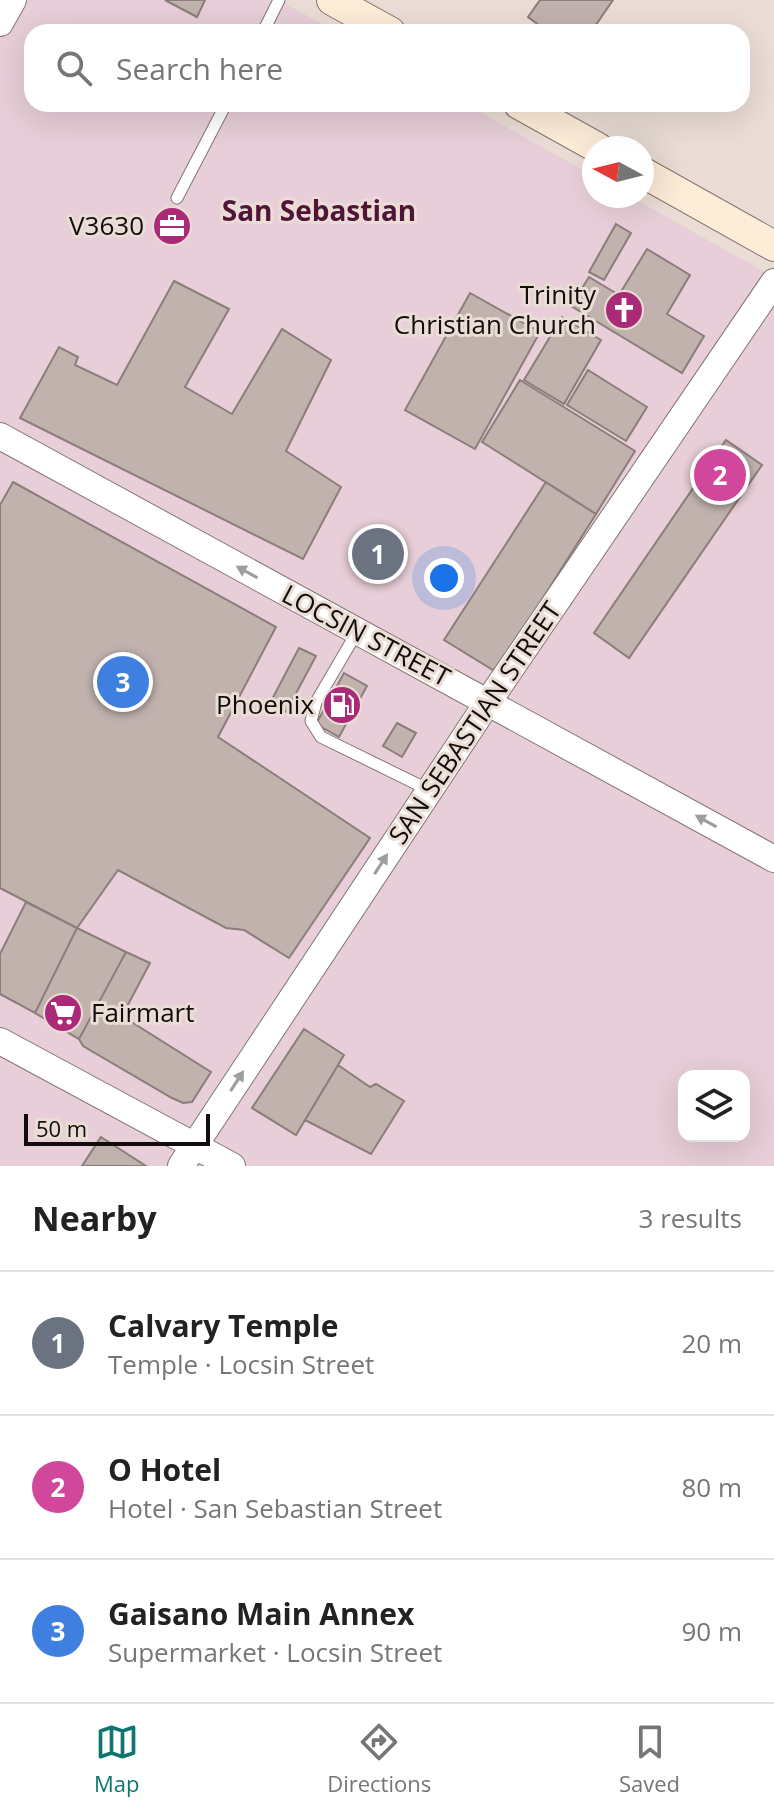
<!DOCTYPE html>
<html lang="en">
<head>
<meta charset="utf-8">
<style>
  :root { --surface:#fff; --page:#f6f6f6; --text:#222; --muted:#767676; --line:#e0e0e0; --accent:#0f766e }
  body { margin:0; font-family:"Open Sans",sans-serif; background:var(--page); color:var(--text) }
  .controls { position:absolute; right:24px; bottom:24px; display:grid; overflow:hidden; border-radius:16px; box-shadow:0 8px 32px #0002 }
  .controls button { width:72px; height:72px; display:grid; place-items:center; padding:0; border:0; border-bottom:2px solid var(--line); background:var(--surface); color:var(--text); font:40px sans-serif }
  .compass { position:absolute; left:582px; top:136px; width:72px; height:72px; border-radius:50%; background:var(--surface); box-shadow:0 8px 32px #0002; rotate:277deg }
  .scale { position:absolute; left:24px; bottom:20px; width:186px; box-sizing:border-box; padding-left:8px; border:4px solid #120d0b; border-top:0; font-size:22px; line-height:28px; white-space:nowrap; color:#120d0b; -webkit-text-stroke:6px #eaddd5; paint-order:stroke }
  .you { position:absolute; left:444px; top:578px; width:28px; height:28px; margin:-20px; border:6px solid #fff; border-radius:50%; background:#1a73e8; box-shadow:0 0 0 12px #1a73e833 }
  .badge { display:grid; place-items:center; width:52px; height:52px; border-radius:50%; background:var(--accent); color:#fff; font-size:26px; font-weight:700 }
  .pin { position:absolute; translate:-50% -50%; border:4px solid #fff; box-shadow:0 2px 8px #0006 }
  .list { margin:0; padding:0; list-style:none }
  h2 { display:flex; justify-content:space-between; align-items:center; height:104px; margin:0; padding:0 32px; font-size:34px }
  h2 small { font-size:26px; font-weight:400; color:var(--muted) }
  .list li { display:grid; grid-template-columns:52px 1fr auto; gap:24px; align-items:center; box-sizing:border-box; height:144px; padding:0 32px; border-top:2px solid var(--line) }
  .list b { display:block; font-size:30px; white-space:nowrap }
  .list p { margin:0; font-size:26px; white-space:nowrap; color:var(--muted) }
  .list em { font-size:26px; font-style:normal; color:var(--muted) }
  .icon { flex:none; width:44px; height:44px; fill:none; stroke:currentColor; stroke-width:2; stroke-linecap:round; stroke-linejoin:round }
  .map { position:relative; flex:none; width:774px; height:1166px; overflow:hidden }
  .search { position:absolute; background:var(--surface); box-shadow:0 8px 32px #0002; left:24px; right:24px; top:24px; height:88px; display:flex; align-items:center; gap:20px; box-sizing:border-box; padding:0 28px; border-radius:24px; color:var(--muted); font-size:30px }
  .sheet { height:536px; background:var(--surface) }
  nav { display:flex; justify-content:space-around; align-items:center; box-sizing:border-box; height:112px; border-top:2px solid var(--line); background:var(--surface); font-size:22px; color:var(--muted) }
  nav a { display:grid; justify-items:center; gap:4px }
  nav .on { color:var(--accent) }
  .map>svg:first-child { display:block }
  .commercial { fill:#e7ced8; fill-rule:evenodd }
  .building { fill:#c1b2ae; stroke:#8b7d79; stroke-width:2 }
  .lines { fill:none; stroke-linecap:round; stroke-linejoin:round }
  .service-casing { stroke:#82766f; stroke-width:13 }
  .tertiary-casing { stroke:#82766f; stroke-width:28 }
  .secondary-casing { stroke:#82766f; stroke-width:32 }
  .service { stroke:#fff; stroke-width:11 }
  .tertiary { stroke:#fff; stroke-width:26 }
  .secondary { stroke:#fdecd8; stroke-width:30 }
  .oneway { fill:#a09e9d }
  .labels { text-anchor:middle; stroke-width:6; stroke-linejoin:round; paint-order:stroke }
  .poi-label { font-size:26px; fill:#120d0b; stroke:#eaddd5; text-anchor:end }
  .street-label { font-size:26px; fill:#120d0b; stroke:#eaddd5 }
  .neighbourhood-label { font-size:28px; font-weight:bold; fill:#511337; stroke:#eaddd5 }
</style>
</head>
<body>
<div class="map">
<svg width="774" height="1166" viewBox="0 0 774 1166">
  <rect width="100%" height="100%" fill="#eaddd5"/>
  <!-- commercial -->
  <path class="commercial" d="M0 0H279L336 32H32V104H465L594 176V196H629L774 277V1166H0ZM684 1076H744V1136H684Z"/>
  <!-- building -->
  <path class="building" d="M165 0H205L197 17Z
    M540 0H613L591 32H548L528 17Z
    M616 224 631 233 604 280 589 272Z
    M647 249 690 275 667 314 704 336 682 373 571 306 589 277 619 295Z
    M174 281 229 309 185 387 232 414 282 329 331 360 286 451 341 487 303 559 20 418 59 347 78 357 75 365 117 385Z
    M470 293 540 332 475 449 405 410Z
    M562 317 601 340 564 404 524 380Z
    M588 370 647 407 626 441 567 405Z
    M520 380 635 451 596 514 482 442Z
    M726 440 762 465 629 658 594 633Z
    M13 482 276 627 218 737 370 838 289 958 244 930 226 928 118 870 77 928 0 888V505Z
    M546 482 596 514 502 663 493 670 444 640Z
    M299 648 316 656 286 712 270 703Z
    M344 673 367 686 339 737 316 724Z
    M397 723 416 733 402 757 383 746Z
    M26 902 77 928 35 1013 0 994V954Z
    M77 928 126 952 79 1039 35 1013Z
    M126 952 150 963 122 1016 211 1072 192 1102 183 1103 172 1098 83 1046 79 1039Z
    M304 1029 344 1055 296 1135 252 1108Z
    M338 1065 370 1087 376 1084 404 1101 371 1154 305 1120Z
    M101 1137 146 1166H82Z"/>
  <g class="lines">
    <defs>
      <path id="service" d="M263 32 279 0
        M177 198 226 104
        M357 632 316 702 311 721 321 737 429 790"/>
      <path id="tertiary" d="M0 23 13 0
        M0 436 774 859
        M0 1041 232 1166
        M181 1166 488 702 774 282"/>
      <path id="secondary" d="M332 0 390 32
        M519 104 598 148
        M642 172 774 246"/>
    </defs>
    <!-- service casing -->
    <use href="#service" class="service-casing"/>
    <!-- tertiary casing -->
    <use href="#tertiary" class="tertiary-casing"/>
    <!-- secondary casing -->
    <use href="#secondary" class="secondary-casing"/>
    <!-- service -->
    <use href="#service" class="service"/>
    <!-- tertiary -->
    <use href="#tertiary" class="tertiary"/>
    <!-- secondary -->
    <use href="#secondary" class="secondary"/>
  </g>
  <!-- one-way arrows -->
  <defs><path id="oneway-solid" d="M-6-.8H1V-3.2L6.5 0L1 3.2V.8H-6Z" transform="scale(2)"/></defs>
  <g class="oneway">
    <use href="#oneway-solid" transform="translate(247 572) rotate(-151)"/>
    <use href="#oneway-solid" transform="translate(706 821) rotate(-151)"/>
    <use href="#oneway-solid" transform="translate(381 864) rotate(-57)"/>
    <use href="#oneway-solid" transform="translate(237 1081) rotate(-57)"/>
  </g>
  <!-- icons -->
  <defs>
    <symbol id="office-disc" viewBox="-11 -11 22 22"><circle r="9.5" fill="#ab2a77" stroke="#eaddd5"/><path d="M-6-3h4V-5.5h4V-3h4V5H-6ZM-1-4.5V-3h2v-1.5ZM-6 0V1H6V0Z" fill="#fff"/></symbol>
    <symbol id="church-disc" viewBox="-11 -11 22 22"><circle r="9.5" fill="#ab2a77" stroke="#eaddd5"/><path d="M-1.2-6h2.4v3.5h3.3v2.4h-3.3V6h-2.4V-.1h-3.3v-2.4h3.3Z" fill="#fff"/></symbol>
    <symbol id="fuel-disc" viewBox="-11 -11 22 22"><circle r="9.5" fill="#ab2a77" stroke="#eaddd5"/><path d="M-5.5-6h7V0h2V4h1.3V-2.5L3-4.5l.8-.8L6-3V5H2.5V1h-1V6h-7ZM-4.2-4.7v3.2H.2V-4.7Z" fill="#fff"/></symbol>
    <symbol id="supermarket-disc" viewBox="-11 -11 22 22"><circle r="9.5" fill="#ab2a77" stroke="#eaddd5"/><path d="M-6-5.5h2.5l.6 2H6L4.5 2H-2.5L-4.4-4H-6ZM-1.5 3.2a1.3 1.3 0 1 0 .1 0ZM3 3.2a1.3 1.3 0 1 0 .1 0Z" fill="#fff"/></symbol>
  </defs>
  <g fill-rule="evenodd">
    <use href="#office-disc" x="150" y="204" width="44" height="44"/>
    <use href="#church-disc" x="602" y="288" width="44" height="44"/>
    <use href="#fuel-disc" x="320" y="683" width="44" height="44"/>
    <use href="#supermarket-disc" x="41" y="991" width="44" height="44"/>
  </g>
  <g class="labels">
    <!-- poi labels -->
    <g class="poi-label">
      <text x="144" y="235">V3630</text>
      <text x="596" y="304">Trinity<tspan x="596" dy="30">Christian Church</tspan></text>
      <text x="314" y="714">Phoenix</text>
      <text x="91" y="1022" text-anchor="start">Fairmart</text>
    </g>
    <!-- street labels -->
    <g class="street-label">
      <text transform="translate(366 636) rotate(28)" y="9">LOCSIN STREET</text>
      <text transform="translate(475 723) rotate(-56)" y="9">SAN SEBASTIAN STREET</text>
    </g>
    <!-- neighbourhood labels -->
    <g class="neighbourhood-label">
      <text x="319" y="221">San Sebastian</text>
    </g>
  </g>
</svg>
<div class="controls">
<button><svg class="icon" aria-label="layers" viewBox="0 0 24 24"><path d="M12 4l9 5-9 5-9-5zM3 14l9 5 9-5"/></svg></button>
</div>
<svg class="compass" viewBox="-18 -18 36 36"><path d="M0-13l5 13h-10z" fill="#e53935"/><path d="M0 13l5-13h-10z" fill="#767676"/></svg>
<div class="scale">50 m</div>
<div class="you"></div>
<div class="pin badge" style="left:378px;top:554px;background:#6b7280">1</div>
<div class="pin badge" style="left:720px;top:475px;background:#d1479c">2</div>
<div class="pin badge" style="left:123px;top:682px;background:#3f7fe0">3</div>
<div class="search"><svg class="icon" aria-label="search" viewBox="0 0 24 24"><circle cx="10" cy="10" r="6"/><path d="M15 15l6 6"/></svg>Search here</div>
</div>
<section class="sheet">
<h2>Nearby<small>3 results</small></h2>
<ul class="list">
<li><span class="badge" style="background:#6b7280">1</span><div><b>Calvary Temple</b><p>Temple · Locsin Street</p></div><em>20 m</em></li>
<li><span class="badge" style="background:#d1479c">2</span><div><b>O Hotel</b><p>Hotel · San Sebastian Street</p></div><em>80 m</em></li>
<li><span class="badge" style="background:#3f7fe0">3</span><div><b>Gaisano Main Annex</b><p>Supermarket · Locsin Street</p></div><em>90 m</em></li>
</ul>
</section>
<nav>
<a class="on"><svg class="icon" aria-label="map" viewBox="0 0 24 24"><path d="M3 6l6-2 6 2 6-2v14l-6 2-6-2-6 2zM9 4v14M15 6v14"/></svg>Map</a>
<a><svg class="icon" aria-label="directions" viewBox="0 0 24 24"><path d="M12 3l9 9-9 9-9-9zM9 14v-3h6M13 9l2 2-2 2"/></svg>Directions</a>
<a><svg class="icon" aria-label="saved" viewBox="0 0 24 24"><path d="M7 4h10v16l-5-4-5 4z"/></svg>Saved</a>
</nav>
</body>
</html>
